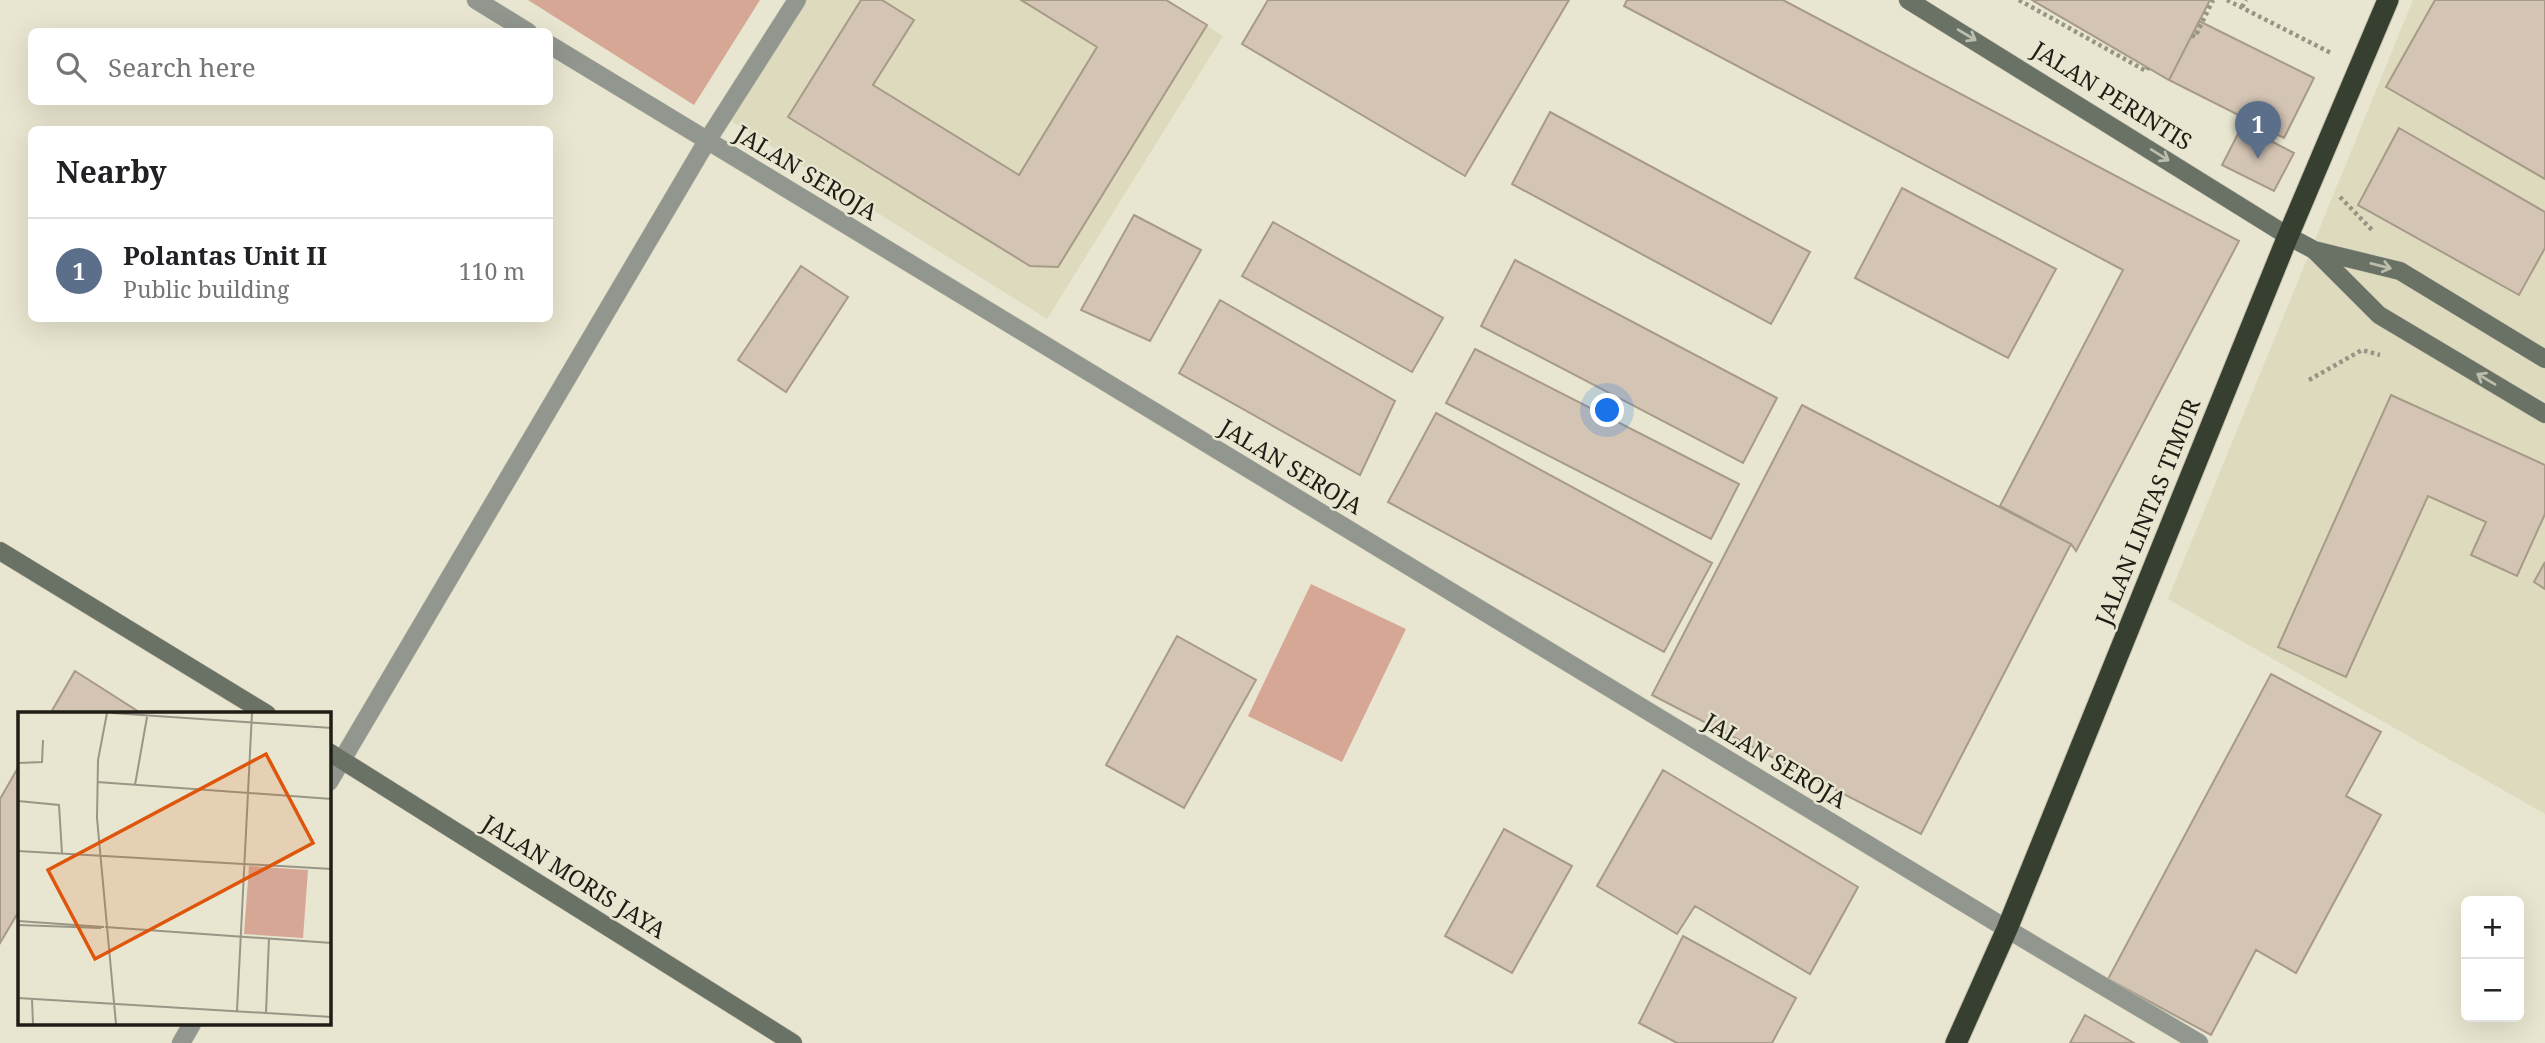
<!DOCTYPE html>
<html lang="en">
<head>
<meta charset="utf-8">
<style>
  :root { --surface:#fff; --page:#f2f2f2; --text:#202124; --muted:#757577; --line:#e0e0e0; --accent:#1a73e8 }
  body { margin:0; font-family:"Noto Serif",serif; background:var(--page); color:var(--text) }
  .controls { position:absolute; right:21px; bottom:21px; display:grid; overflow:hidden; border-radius:10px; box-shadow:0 7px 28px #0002 }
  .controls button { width:63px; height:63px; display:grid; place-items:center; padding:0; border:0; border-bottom:2px solid var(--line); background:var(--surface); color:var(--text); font:35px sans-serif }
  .you { position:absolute; left:1608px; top:411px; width:24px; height:24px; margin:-18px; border:5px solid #fff; border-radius:50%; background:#1a73e8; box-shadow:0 0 0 10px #1a73e833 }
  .badge { display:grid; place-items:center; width:46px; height:46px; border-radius:50%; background:var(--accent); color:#fff; font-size:23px; font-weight:700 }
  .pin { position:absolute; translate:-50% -58px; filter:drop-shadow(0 2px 4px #0008) }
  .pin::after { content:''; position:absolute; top:37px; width:24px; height:21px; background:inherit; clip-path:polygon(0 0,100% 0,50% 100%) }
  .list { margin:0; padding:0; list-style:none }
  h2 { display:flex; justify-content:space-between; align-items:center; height:91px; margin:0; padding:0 28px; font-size:30px }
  h2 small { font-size:23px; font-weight:400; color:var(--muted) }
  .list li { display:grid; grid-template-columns:46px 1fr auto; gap:21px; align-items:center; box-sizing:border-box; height:105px; padding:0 28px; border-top:2px solid var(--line) }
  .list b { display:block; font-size:26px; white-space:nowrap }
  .list p { margin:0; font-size:23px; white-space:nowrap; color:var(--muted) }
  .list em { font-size:23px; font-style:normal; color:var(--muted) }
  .icon { flex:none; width:38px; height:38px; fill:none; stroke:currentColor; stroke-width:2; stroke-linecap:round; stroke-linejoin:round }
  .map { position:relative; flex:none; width:2545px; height:1043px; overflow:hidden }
  .search { position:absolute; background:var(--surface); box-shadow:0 7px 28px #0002; left:28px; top:28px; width:525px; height:77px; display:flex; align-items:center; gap:18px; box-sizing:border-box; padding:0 24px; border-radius:10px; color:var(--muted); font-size:26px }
  .panel { position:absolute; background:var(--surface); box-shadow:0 7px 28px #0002; left:28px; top:126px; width:525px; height:196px; border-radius:10px }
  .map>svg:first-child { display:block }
  .built { fill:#dddabd }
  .green { fill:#d6a794 }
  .building { fill:#d3c4b3; stroke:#a89a89; stroke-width:2 }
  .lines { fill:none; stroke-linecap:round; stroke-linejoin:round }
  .street-casing { stroke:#c4c2af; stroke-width:19 }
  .secondary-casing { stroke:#c4c2af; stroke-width:19 }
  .highway-casing { stroke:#c4c2af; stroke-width:23 }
  .path { stroke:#969484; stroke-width:4.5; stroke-dasharray:3.5 3.5; stroke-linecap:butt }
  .street { stroke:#91968e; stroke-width:18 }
  .secondary { stroke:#6a7165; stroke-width:18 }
  .highway { stroke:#374030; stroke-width:21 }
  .oneway { stroke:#bcbdab }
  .labels { text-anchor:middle; stroke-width:5; stroke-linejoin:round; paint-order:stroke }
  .street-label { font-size:23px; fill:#1f1e16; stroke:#e8e6d0 }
  .inset-road { fill:none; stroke:#989686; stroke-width:2 }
  .view { fill:#de560c; fill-opacity:0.15; stroke:#de560c; stroke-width:3.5 }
  .inset-edge { fill:none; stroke:#1f1e16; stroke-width:3.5 }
</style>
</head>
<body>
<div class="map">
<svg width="2545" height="1043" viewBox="0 0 2545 1043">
  <rect width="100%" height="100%" fill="#e8e6d0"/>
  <!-- built -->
  <path class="built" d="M797 0H1166L1223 36 1047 319 723 116Z
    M2413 0H2545V814L2168 599Z"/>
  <!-- green -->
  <path class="green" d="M528 0H760L694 105Z
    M1311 584 1406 629 1342 762 1248 716Z"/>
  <!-- building -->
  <path class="building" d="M861 0H882L914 20 873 85 1019 175 1097 47 1021 0H1166L1207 25 1058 267 1030 266 788 117Z
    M1268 0H1569L1465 176 1242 44Z
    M1627 0H1783L2239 241 2076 551 2071 544 2000 506 2123 270 1624 6Z
    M2032 0H2210L2169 80Z
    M2435 0H2545V179L2386 87Z
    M2199 21 2314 78 2284 138 2169 80Z
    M1550 112 1810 252 1771 324 1512 184Z
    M2242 126 2294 153 2274 191 2222 165Z
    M2399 128 2545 212V248L2519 295 2358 205Z
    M1902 188 2056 269 2008 358 1855 278Z
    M1134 215 1201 250 1150 341 1081 310Z
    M1273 222 1443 318 1412 372 1242 276Z
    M1515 260 1777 398 1743 463 1481 326Z
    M801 266 848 297 786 392 738 360Z
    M1220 300 1395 401 1360 475 1179 373Z
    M1475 349 1739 484 1711 539 1446 403Z
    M2391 395 2545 465V514L2517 576 2471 555 2486 522 2428 496 2346 677 2278 647Z
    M1802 405 2071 544 1921 834 1652 695Z
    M1436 413 1712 563 1664 652 1388 502Z
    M2545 562V589L2534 582Z
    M1177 636 1256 680 1184 808 1106 765Z
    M75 671 139 712 137 714H50Z
    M2271 674 2381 732 2346 796 2381 815 2296 973 2256 950 2211 1035 2108 979Z
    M19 766V911L0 943V799Z
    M1663 770 1858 887 1810 974 1695 906 1677 934 1597 886Z
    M1504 829 1572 866 1512 973 1445 936Z
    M1683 936 1796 998 1772 1043H1677L1639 1023Z
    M2085 1015 2134 1043H2070Z"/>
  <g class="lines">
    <defs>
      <path id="street" d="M476 0 528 32
        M550 45 2007 929 2199 1043
        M329 782 707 141 797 0
        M181 1043 192 1024"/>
      <path id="secondary" d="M1908 0 2288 236 2314 250 2400 271 2545 359
        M2314 250 2379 315 2545 414
        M0 551 267 714
        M329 752 793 1043"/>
      <path id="highway" d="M1956 1043 2007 929 2288 236 2388 0"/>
    </defs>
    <!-- street casing -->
    <use href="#street" class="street-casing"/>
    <!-- secondary casing -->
    <use href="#secondary" class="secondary-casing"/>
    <!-- highway casing -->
    <use href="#highway" class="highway-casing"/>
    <!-- path -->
    <path class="path" d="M2019 0 2146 71 2148 68
      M2227 0 2331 53
      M2242 7 2246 0
      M2192 35 2195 37 2213 0
      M2340 197 2373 231
      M2309 380 2362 350 2380 355"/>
    <!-- street -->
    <use href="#street" class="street"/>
    <!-- secondary -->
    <use href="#secondary" class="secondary"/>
    <!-- highway -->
    <use href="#highway" class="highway"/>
  </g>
  <!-- one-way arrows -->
  <defs><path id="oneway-shaft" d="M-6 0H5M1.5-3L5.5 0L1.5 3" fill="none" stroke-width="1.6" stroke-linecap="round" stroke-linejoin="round" transform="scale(1.75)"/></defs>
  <g class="oneway">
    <use href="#oneway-shaft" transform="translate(1967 35) rotate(31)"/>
    <use href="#oneway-shaft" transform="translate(2160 155) rotate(32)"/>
    <use href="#oneway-shaft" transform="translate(2381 266) rotate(14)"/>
    <use href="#oneway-shaft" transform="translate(2486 379) rotate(-149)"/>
  </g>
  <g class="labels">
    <!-- street labels -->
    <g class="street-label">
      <text transform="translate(2112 96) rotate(32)" y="8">JALAN PERINTIS</text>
      <text transform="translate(806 173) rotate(31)" y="8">JALAN SEROJA</text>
      <text transform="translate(1291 467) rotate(31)" y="8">JALAN SEROJA</text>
      <text transform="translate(2148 512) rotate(-68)" y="8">JALAN LINTAS TIMUR</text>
      <text transform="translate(1775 761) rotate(31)" y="8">JALAN SEROJA</text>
      <text transform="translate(574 877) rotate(32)" y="8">JALAN MORIS JAYA</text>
    </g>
  </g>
  <!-- overview -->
  <g transform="translate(18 712)">
    <rect width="313" height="313" fill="#e8e6d0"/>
    <path d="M231 154 290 158 285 226 226 222Z" fill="#d6a794"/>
    <path class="inset-road" d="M89 1 80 48 79 106 98 312M94 1 314 16M0 51 24 50 25 28M79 70 314 87M117 73 129 5M0 89 41 93 44 141M0 139 314 157M0 209 86 215M0 213 83 216M87 215 314 231M0 286 314 305M14 287 15 312M219 299 234 1M248 301 251 226"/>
    <path class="view" d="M248 42 295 131 77 247 30 158Z"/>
    <rect width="313" height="313" class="inset-edge"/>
  </g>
</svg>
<div class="controls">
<button>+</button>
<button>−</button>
</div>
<div class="you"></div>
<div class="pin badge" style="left:2258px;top:159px;background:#5c6f8a">1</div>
<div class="search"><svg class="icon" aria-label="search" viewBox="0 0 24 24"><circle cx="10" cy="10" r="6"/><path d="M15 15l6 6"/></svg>Search here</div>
<section class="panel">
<h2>Nearby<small></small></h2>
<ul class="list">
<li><span class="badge" style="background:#5c6f8a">1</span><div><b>Polantas Unit II</b><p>Public building</p></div><em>110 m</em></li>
</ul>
</section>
</div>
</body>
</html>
